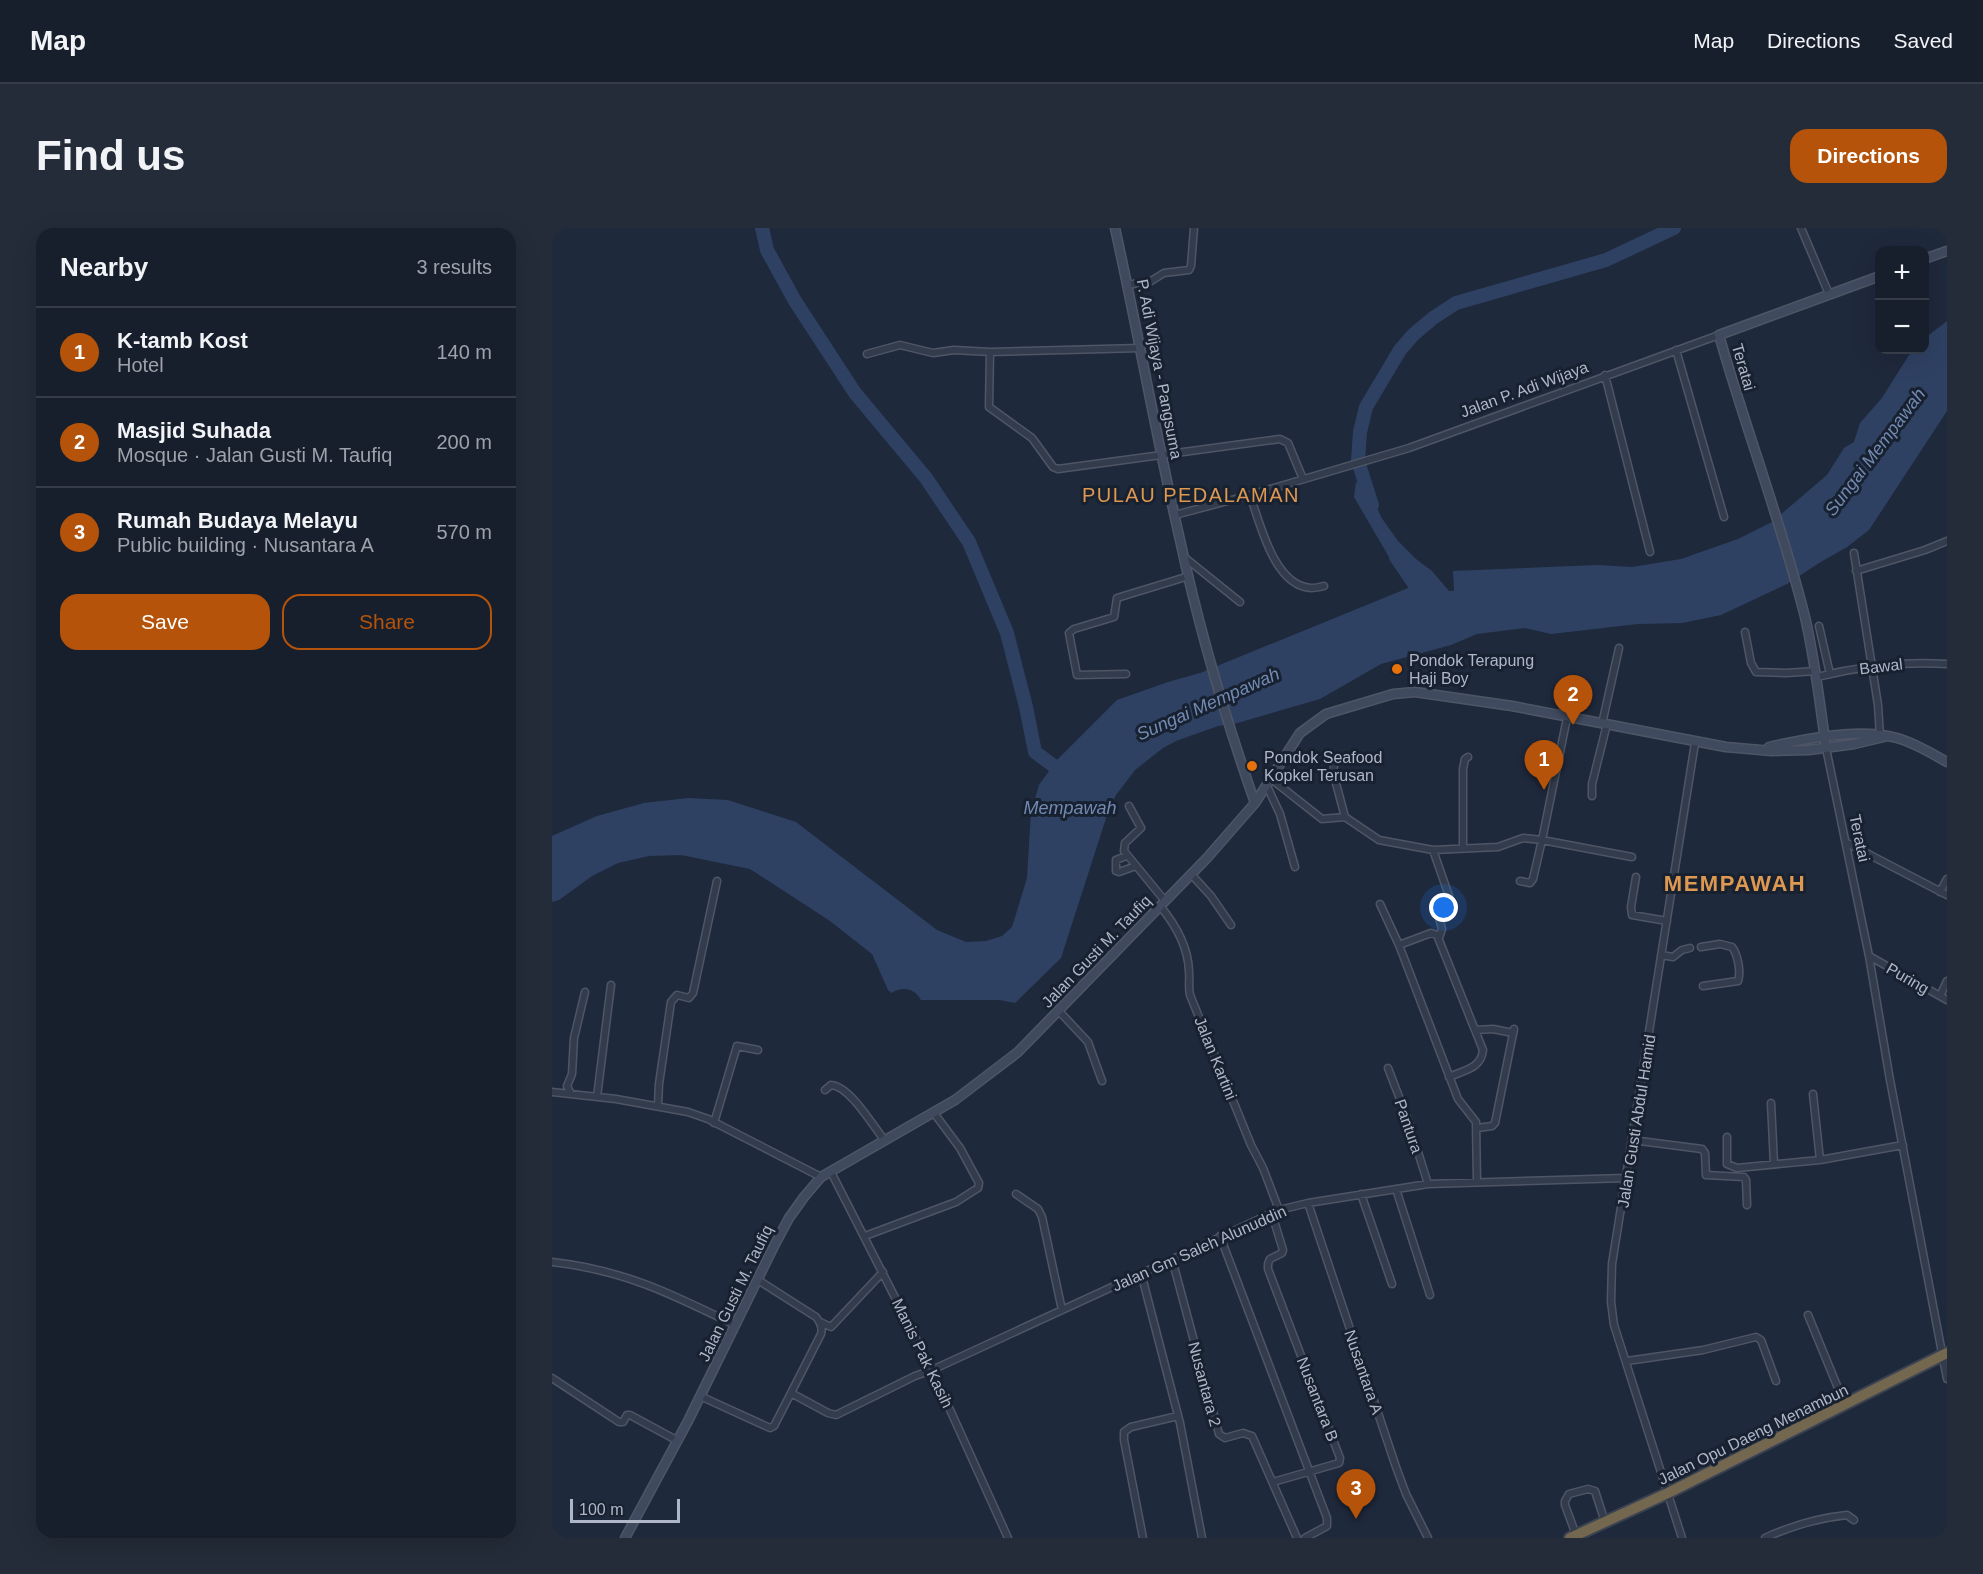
<!DOCTYPE html>
<html lang="en">
<head>
<meta charset="utf-8">
<style>
  :root { --surface:#171f2d; --page:#242c39; --text:#f1f3f6; --muted:#9ea2aa; --line:#363d49; --accent:#b45309 }
  body { margin:0; font-family:Helvetica,sans-serif; background:var(--page); color:var(--text) }
  .controls { position:absolute; right:18px; top:18px; display:grid; overflow:hidden; border-radius:12px; box-shadow:0 6px 24px #0002 }
  .controls button { width:54px; height:54px; display:grid; place-items:center; padding:0; border:0; border-bottom:2px solid var(--line); background:var(--surface); color:var(--text); font:30px sans-serif }
  .scale { position:absolute; left:18px; bottom:15px; width:110px; box-sizing:border-box; padding-left:6px; border:3px solid #aeb6c8; border-top:0; font-size:16px; line-height:21px; white-space:nowrap; color:#aeb6c8; -webkit-text-stroke:4px #182130; paint-order:stroke }
  .you { position:absolute; left:892px; top:680px; width:21px; height:21px; margin:-15px; border:4px solid #fff; border-radius:50%; background:#1a73e8; box-shadow:0 0 0 9px #1a73e833 }
  .badge { display:grid; place-items:center; width:39px; height:39px; border-radius:50%; background:var(--accent); color:#fff; font-size:20px; font-weight:700 }
  .pin { position:absolute; translate:-50% -50px; filter:drop-shadow(0 2px 3px #0008) }
  .pin::after { content:''; position:absolute; top:32px; width:21px; height:18px; background:inherit; clip-path:polygon(0 0,100% 0,50% 100%) }
  .list { margin:0; padding:0; list-style:none }
  h2 { display:flex; justify-content:space-between; align-items:center; height:78px; margin:0; padding:0 24px; font-size:26px }
  h2 small { font-size:20px; font-weight:400; color:var(--muted) }
  .list li { display:grid; grid-template-columns:39px 1fr auto; gap:18px; align-items:center; box-sizing:border-box; height:90px; padding:0 24px; border-top:2px solid var(--line) }
  .list b { display:block; font-size:22px; white-space:nowrap }
  .list p { margin:0; font-size:20px; white-space:nowrap; color:var(--muted) }
  .list em { font-size:20px; font-style:normal; color:var(--muted) }
  .actions { display:flex; gap:12px; padding:18px 24px }
  .actions a { flex:1; padding:14px 0; border:2px solid var(--accent); border-radius:18px; text-align:center; font-size:21px; color:var(--accent) }
  .actions .main { background:var(--accent); color:#fff }
  .map { position:relative; flex:none; width:1395px; height:1310px; overflow:hidden; border-radius:18px }
  header { display:flex; align-items:center; gap:36px; box-sizing:border-box; height:84px; padding:0 30px; background:var(--surface); border-bottom:2px solid var(--line) }
  header strong { font-size:28px }
  nav { display:flex; gap:33px; margin-inline-start:auto; font-size:21px }
  .intro { display:flex; align-items:center; justify-content:space-between; box-sizing:border-box; height:144px; padding:0 36px }
  h1 { margin:0; font-size:42px }
  .button { padding:15px 27px; border-radius:18px; background:var(--accent); color:#fff; font-size:21px; font-weight:700 }
  main { display:flex; gap:36px; padding:0 36px }
  aside { flex:1; background:var(--surface); border-radius:18px; box-shadow:0 6px 24px #0002 }
  .map>svg:first-child { display:block }
  .water { fill:#2f4163 }
  .lines { fill:none; stroke-linecap:round; stroke-linejoin:round }
  .river { stroke:#2f4163; stroke-width:14 }
  .street-casing { stroke:#4e5666; stroke-width:9 }
  .secondary-casing { stroke:#4e5666; stroke-width:11 }
  .highway-casing { stroke:#3b4353; stroke-width:14 }
  .street { stroke:#333c4c; stroke-width:6 }
  .secondary { stroke:#404a5f; stroke-width:8 }
  .highway { stroke:#73674f; stroke-width:10 }
  .food-dot { fill:#e8710a; stroke:#182130; stroke-width:2 }
  .labels { text-anchor:middle; stroke-width:6; stroke-linejoin:round; paint-order:stroke }
  .street-label { font-size:16px; fill:#aeb6c8; stroke:#182130 }
  .poi-label { font-size:16px; fill:#aeb6c8; stroke:#182130; text-anchor:start }
  .water-label { font-size:18px; font-style:italic; fill:#738ab3; stroke:#182130 }
  .quarter-label { font-size:20px; letter-spacing:1.5px; fill:#de9852; stroke:#182130 }
  .district-label { font-size:22px; font-weight:bold; letter-spacing:1.5px; fill:#de9852; stroke:#182130 }
</style>
</head>
<body>
<header>
<strong>Map</strong>
<nav><a>Map</a><a>Directions</a><a>Saved</a></nav>
</header>
<div class="intro"><h1>Find us</h1><a class="button">Directions</a></div>
<main>
<aside>
<h2>Nearby<small>3 results</small></h2>
<ul class="list">
<li><span class="badge">1</span><div><b>K-tamb Kost</b><p>Hotel</p></div><em>140 m</em></li>
<li><span class="badge">2</span><div><b>Masjid Suhada</b><p>Mosque · Jalan Gusti M. Taufiq</p></div><em>200 m</em></li>
<li><span class="badge">3</span><div><b>Rumah Budaya Melayu</b><p>Public building · Nusantara A</p></div><em>570 m</em></li>
</ul>
<div class="actions"><a class="main">Save</a><a>Share</a></div>
</aside>
<div class="map">
<svg width="1395" height="1310" viewBox="0 0 1395 1310">
  <rect width="100%" height="100%" fill="#1f293c"/>
  <!-- water -->
  <path class="water" d="M1395 93V183L1317 302 1295 319 1267 335 1235 356 1169 387 1130 395 1086 396 999 406 973 400 925 406 899 417 829 436 768 471 682 496 666 498 624 513 611 520 583 542 564 567 556 584 509 730 463 775 448 772H369C363 760 350 758 339 765L336 762 320 726 278 693 198 641 129 627 97 628 66 635 40 648 7 672 0 674V608L45 588 92 575 136 570 176 572 244 594 385 702 414 714 434 713 450 708 460 699 475 650 479 584 487 557 505 532 565 472 616 454 648 445 866 356 859 347 837 329 802 269 804 254 818 263 829 289 846 313 864 331 880 343 897 363H902L901 343 1046 337 1080 339 1129 331 1186 311 1220 294 1275 247 1292 220 1302 214 1308 195 1330 170 1357 127 1366 122H1372L1373 110Z"/>
  <g class="lines">
    <!-- river -->
    <path class="river" d="M210 0 215 22 243 73 303 165 374 250 417 314 455 405 474 479 483 524 514 547
      M820 277 806 233 808 204 814 179 848 122 861 107 881 90 904 75 1054 32 1122 0
      M844 329 874 373"/>
    <defs>
      <path id="street" d="M1249 0 1277 66
        M575 57 599 53 612 45 637 42 639 38 642 0
        M1124 122 1172 289
        M438 124 437 179 480 210 501 239 506 241 728 211 736 215 751 251
        M315 126 348 117 381 125 402 122 438 124 589 120
        M1053 147 1098 324
        M698 267C708 295 722 358 759 360 763 360 768 359 772 358
        M623 287 698 267 857 220 1167 107
        M1302 325 1326 477 1328 509
        M632 329 688 374
        M1304 343 1373 322 1395 313
        M1267 398 1278 446
        M1193 404 1199 435 1204 444 1234 445 1264 443
        M574 446 525 447 517 405 522 401 562 389 565 370 637 348
        M1265 449C1308 438 1351 433 1395 436
        M1050 496 1067 420
        M1274 520 1317 728 1338 852 1395 1151
        M783 532 781 544 793 589
        M718 550 770 591 793 589 827 612 881 622 946 619 971 610 990 612 1015 490
        M714 556 728 586 743 639
        M1040 568V556L1055 496
        M577 578 589 600 573 615 572 623 613 673
        M1295 615 1395 667
        M911 620V541L913 531 916 529
        M881 622 897 668V674L885 682 890 701 887 710
        M574 628 564 632V643L567 644 584 638
        M639 646 659 668 679 697
        M1084 649 1079 679 1080 687 1115 693
        M968 653 978 655 981 651 990 612 1080 629
        M1388 664 1395 651
        M828 676 847 717 906 871 924 894 925 954
        M608 678C623 696 636 718 637 743 638 751 636 758 638 767L699 917 711 940 727 982
        M847 717 879 705 885 707 931 822C929 841 912 842 897 849
        M1149 719 1168 716 1180 719C1186 727 1189 744 1186 753L1151 758
        M1109 727 1121 729 1130 722 1138 720
        M1317 728 1395 772
        M1388 768 1395 753
        M506 782 536 814 550 853
        M923 802 941 801 961 805
        M836 840 856 892 876 956
        M273 862 279 857C298 858 321 898 333 913
        M0 864 64 871 136 884 156 891 269 949
        M19 866 15 858 20 846 22 810 33 764
        M1261 866 1268 932
        M45 869 59 757
        M1219 875 1222 936
        M106 877 107 856 119 774 125 767 137 770 141 765 165 653
        M162 895 185 818 206 822
        M925 900 940 898 943 895 962 801
        M1175 909V936L1185 940 1268 932 1351 917
        M1080 912 1150 921 1153 925 1154 947 1192 949 1194 952 1195 977
        M279 944 380 1142 456 1310
        M844 961 878 1067
        M464 966 486 981 490 989 510 1082
        M809 966 840 1056
        M756 975 844 1239 854 1266 876 1310
        M720 986 731 1022 730 1025 718 1031 716 1036V1041L788 1230 787 1235 721 1254
        M313 1008 404 974 426 960 427 955 408 920 382 885
        M668 1008 775 1290V1298L753 1310
        M620 1031 667 1206 673 1210 691 1205 700 1208 745 1310
        M0 1034C72 1042 120 1066 183 1097
        M589 1045 628 1195 650 1310
        M206 1052 264 1089C268 1094 271 1099 269 1106L239 1165
        M1256 1087 1293 1177
        M268 1094 279 1099 331 1044
        M1075 1133 1151 1122 1204 1109 1209 1112 1224 1153
        M0 1150 67 1194H71L75 1187H78L126 1213
        M148 1168 218 1200 222 1198 239 1165 276 1185 284 1187 363 1148 380 1142 727 982 756 975 876 956 1074 950
        M1024 1307 1013 1277V1273L1017 1266 1036 1261 1043 1263 1053 1294
        M591 1310 572 1212V1204L579 1199 626 1188
        M1130 1310 1062 1097 1059 1074 1060 1036 1143 515
        M1213 1310C1239 1298 1266 1290 1295 1287L1302 1292"/>
      <path id="secondary" d="M563 0C586 104 604 208 628 312 647 401 673 489 703 575
        M1372 31 1395 23
        M1217 519C1256 510 1307 500 1345 510 1363 515 1379 525 1395 534
        M1274 520C1268 476 1263 432 1253 389 1229 293 1194 202 1167 107L1328 48
        M73 1310 136 1193 222 1018 237 990 252 969 269 949 403 872 466 824 655 630 703 575 748 505 774 486 841 466 863 464 960 478 1174 519 1220 523 1257 522 1302 516 1336 508"/>
      <path id="highway" d="M1018 1310 1116 1265 1395 1125"/>
    </defs>
    <!-- street casing -->
    <use href="#street" class="street-casing"/>
    <!-- secondary casing -->
    <use href="#secondary" class="secondary-casing"/>
    <!-- highway casing -->
    <use href="#highway" class="highway-casing"/>
    <!-- street -->
    <use href="#street" class="street"/>
    <!-- secondary -->
    <use href="#secondary" class="secondary"/>
    <!-- highway -->
    <use href="#highway" class="highway"/>
  </g>
  <!-- markers -->
  <g class="food-dot">
    <circle cx="845" cy="441" r="6"/>
    <circle cx="700" cy="538" r="6"/>
  </g>
  <g class="labels">
    <!-- street labels -->
    <g class="street-label">
      <text transform="translate(1192 139) rotate(74)" y="6">Teratai</text>
      <text transform="translate(608 141) rotate(79)" y="6">P. Adi Wijaya - Pangsuma</text>
      <text transform="translate(972 161) rotate(-20)" y="6">Jalan P. Adi Wijaya</text>
      <text transform="translate(1329 438) rotate(-7)" y="6">Bawal</text>
      <text transform="translate(1308 610) rotate(78)" y="6">Teratai</text>
      <text transform="translate(544 723) rotate(-46)" y="6">Jalan Gusti M. Taufiq</text>
      <text transform="translate(1356 750) rotate(30)" y="6">Puring</text>
      <text transform="translate(664 830) rotate(68)" y="6">Jalan Kartini</text>
      <text transform="translate(1084 893) rotate(-81)" y="6">Jalan Gusti Abdul Hamid</text>
      <text transform="translate(857 898) rotate(71)" y="6">Pantura</text>
      <text transform="translate(647 1020) rotate(-24)" y="6">Jalan Gm Saleh Alunuddin</text>
      <text transform="translate(183 1065) rotate(-64)" y="6">Jalan Gusti M. Taufiq</text>
      <text transform="translate(371 1125) rotate(64)" y="6">Manis Pak Kasih</text>
      <text transform="translate(812 1144) rotate(71)" y="6">Nusantara A</text>
      <text transform="translate(653 1156) rotate(75)" y="6">Nusantara 2</text>
      <text transform="translate(766 1171) rotate(69)" y="6">Nusantara B</text>
      <text transform="translate(1201 1206) rotate(-26)" y="6">Jalan Opu Daeng Menambun</text>
    </g>
    <!-- poi labels -->
    <g class="poi-label">
      <text x="857" y="438">Pondok Terapung<tspan x="857" dy="18">Haji Boy</tspan></text>
      <text x="712" y="535">Pondok Seafood<tspan x="712" dy="18">Kopkel Terusan</tspan></text>
    </g>
    <!-- water labels -->
    <g class="water-label">
      <text transform="translate(1323 224) rotate(-53)" y="6">Sungai Mempawah</text>
      <text transform="translate(656 476) rotate(-24)" y="6">Sungai Mempawah</text>
      <text x="518" y="586">Mempawah</text>
    </g>
    <!-- quarter labels -->
    <g class="quarter-label">
      <text x="639" y="274">PULAU PEDALAMAN</text>
    </g>
    <!-- district labels -->
    <g class="district-label">
      <text x="1183" y="663">MEMPAWAH</text>
    </g>
  </g>
</svg>
<div class="controls">
<button>+</button>
<button>−</button>
</div>
<div class="scale">100 m</div>
<div class="you"></div>
<div class="pin badge" style="left:992px;top:562px">1</div>
<div class="pin badge" style="left:1021px;top:497px">2</div>
<div class="pin badge" style="left:804px;top:1291px">3</div>
</div>
</main>
</body>
</html>
